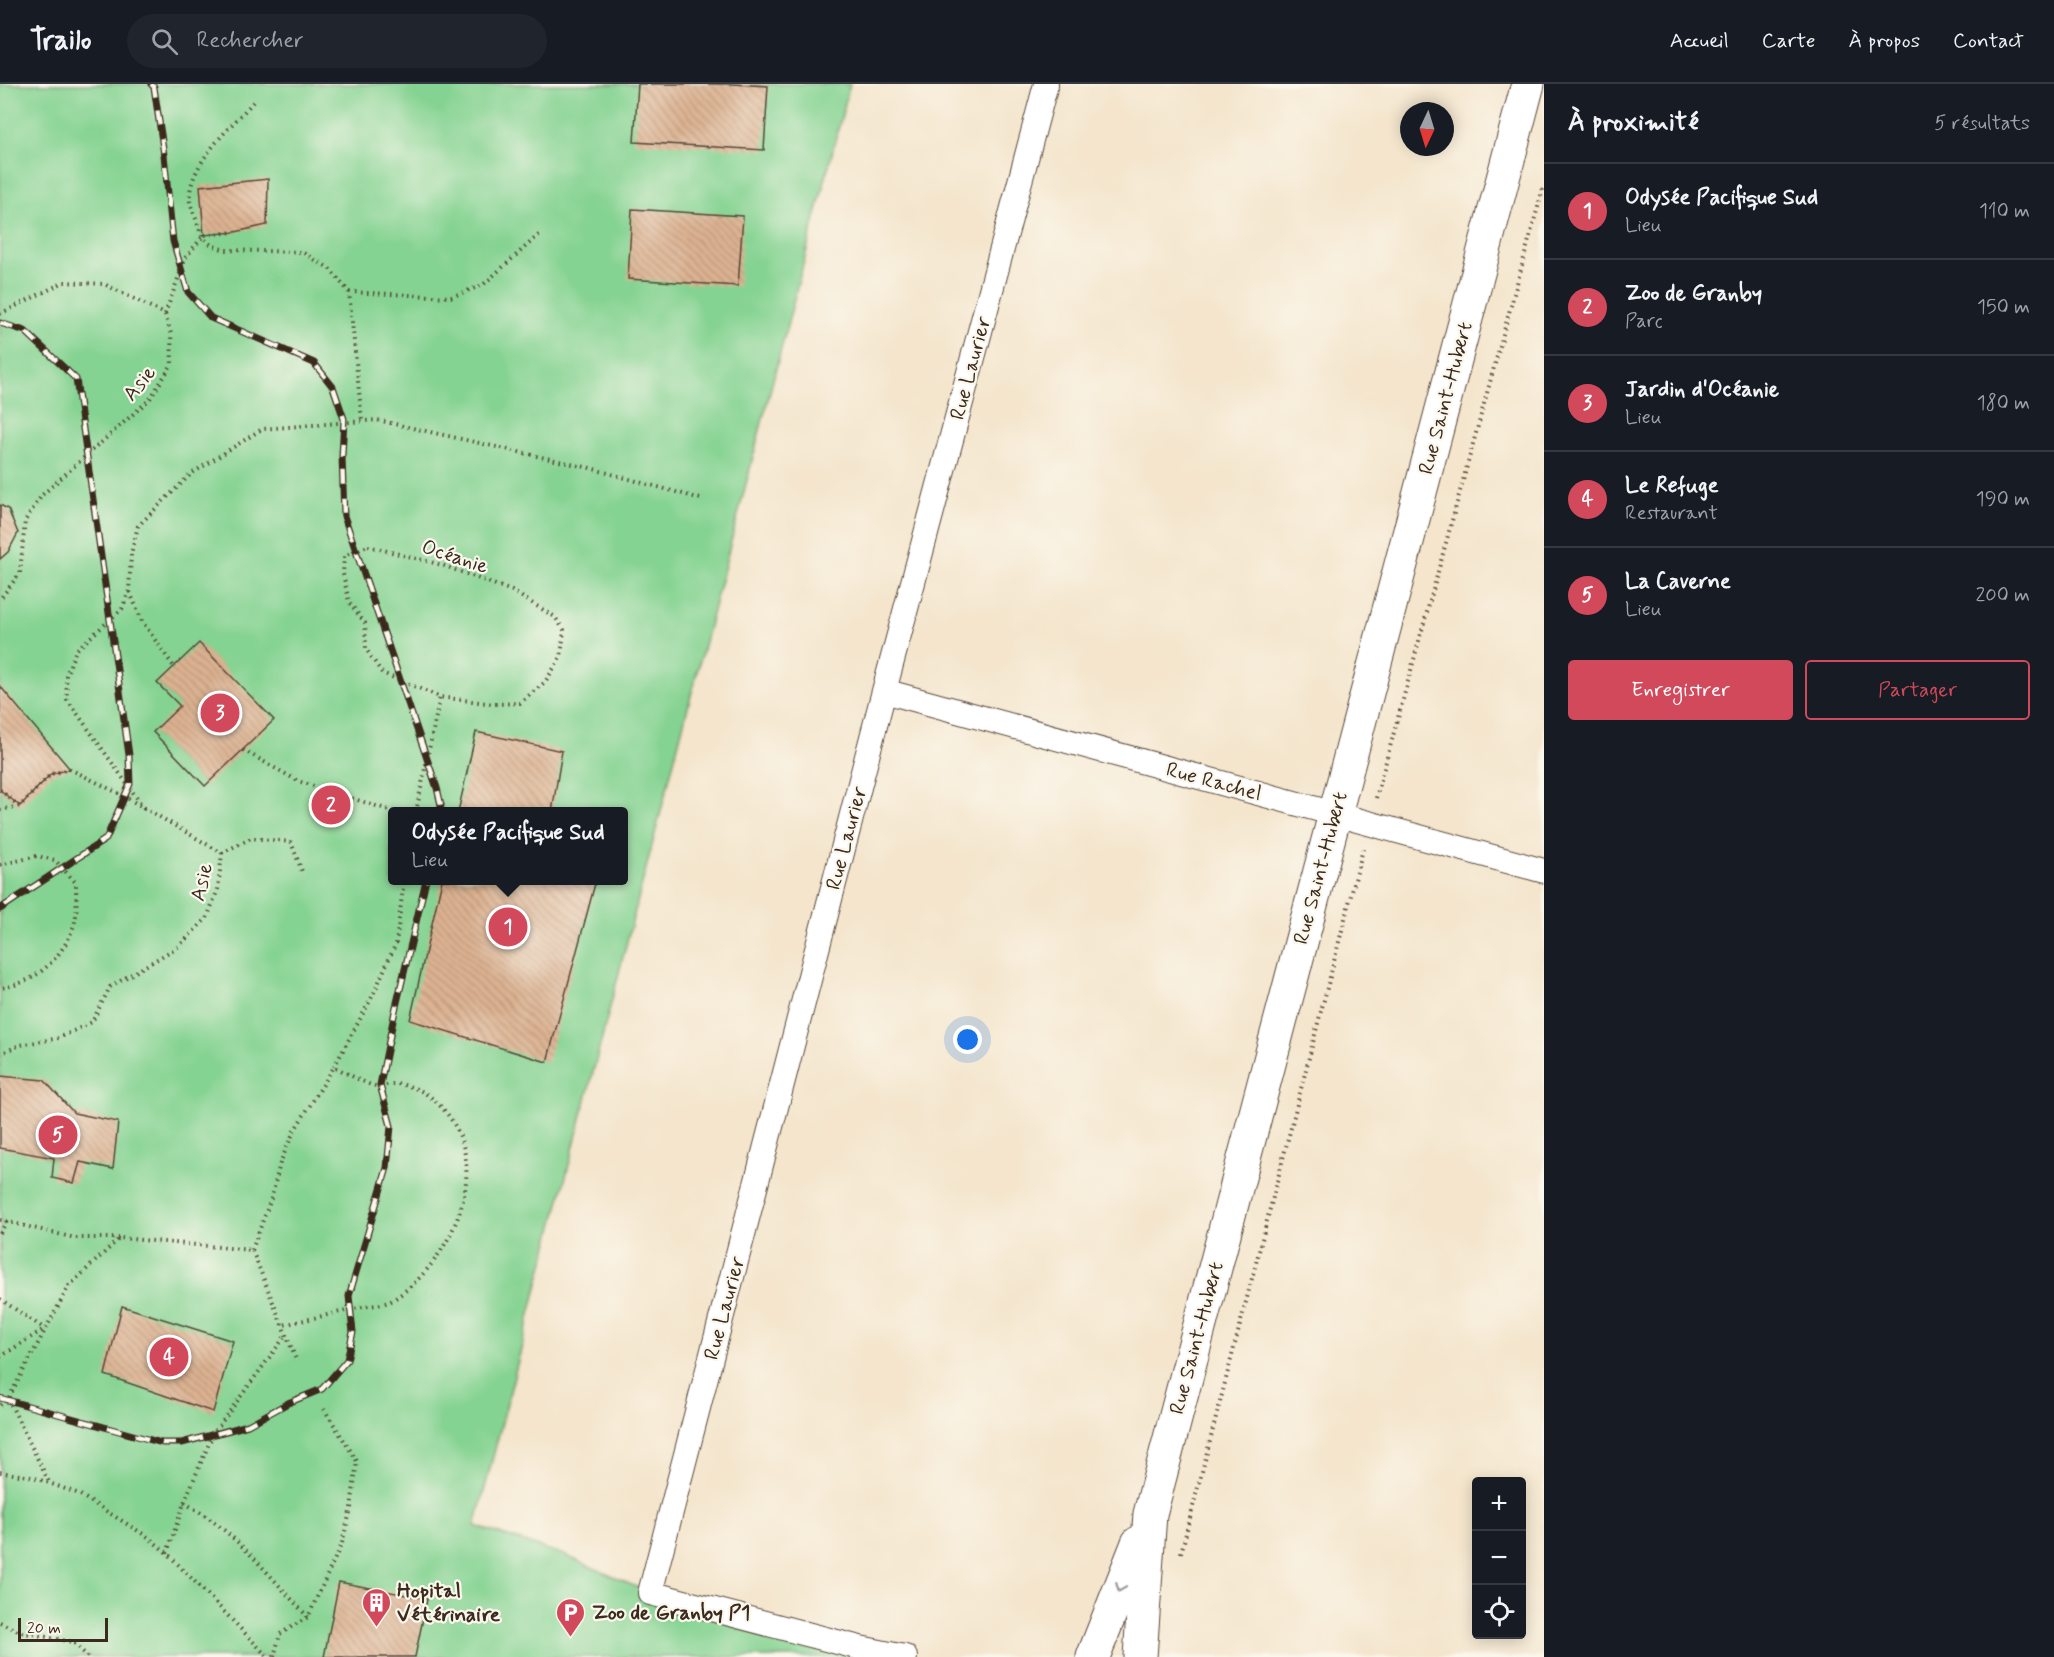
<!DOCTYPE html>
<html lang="fr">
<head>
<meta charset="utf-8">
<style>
  :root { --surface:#171b24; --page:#20242c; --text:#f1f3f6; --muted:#9ea1a6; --line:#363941; --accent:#d1495b }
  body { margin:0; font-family:Mynerve,sans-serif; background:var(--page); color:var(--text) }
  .controls { position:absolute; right:18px; bottom:18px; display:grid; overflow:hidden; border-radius:6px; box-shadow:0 3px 15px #0003 }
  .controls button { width:54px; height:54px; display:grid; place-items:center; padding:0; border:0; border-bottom:2px solid var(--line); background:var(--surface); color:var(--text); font:30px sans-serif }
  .compass { position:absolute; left:1400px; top:18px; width:54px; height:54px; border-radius:50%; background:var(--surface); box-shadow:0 3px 15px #0003; rotate:184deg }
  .scale { position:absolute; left:18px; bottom:15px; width:90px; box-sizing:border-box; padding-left:6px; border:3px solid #3b2a1e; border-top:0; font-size:16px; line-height:21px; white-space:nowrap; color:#3b2a1e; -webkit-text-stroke:4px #fbf7ec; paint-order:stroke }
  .you { position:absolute; left:968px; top:956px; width:21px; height:21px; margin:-15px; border:4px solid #fff; border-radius:50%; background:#1a73e8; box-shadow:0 0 0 9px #1a73e833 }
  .badge { display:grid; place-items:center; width:39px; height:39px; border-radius:50%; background:var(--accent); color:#fff; font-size:20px; font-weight:700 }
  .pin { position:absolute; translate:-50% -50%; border:3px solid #fff; box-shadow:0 2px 6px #0006 }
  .popup { position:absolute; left:388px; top:723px; width:240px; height:78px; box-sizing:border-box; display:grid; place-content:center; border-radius:6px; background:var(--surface); filter:drop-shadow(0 2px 4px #0005); font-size:20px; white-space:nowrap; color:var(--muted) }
  .popup b { font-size:22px; color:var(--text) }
  .popup::after { content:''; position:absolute; left:50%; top:100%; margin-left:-12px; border:12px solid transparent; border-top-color:var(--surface) }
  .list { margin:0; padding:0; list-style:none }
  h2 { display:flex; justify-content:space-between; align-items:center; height:78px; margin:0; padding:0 24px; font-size:26px }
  h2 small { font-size:20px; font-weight:400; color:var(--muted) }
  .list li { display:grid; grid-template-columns:39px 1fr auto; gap:18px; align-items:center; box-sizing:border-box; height:96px; padding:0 24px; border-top:2px solid var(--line) }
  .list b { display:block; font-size:22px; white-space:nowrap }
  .list p { margin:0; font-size:20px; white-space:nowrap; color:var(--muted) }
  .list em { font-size:20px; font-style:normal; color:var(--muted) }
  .actions { display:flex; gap:12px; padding:18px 24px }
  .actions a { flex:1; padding:14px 0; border:2px solid var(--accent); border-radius:6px; text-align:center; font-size:21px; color:var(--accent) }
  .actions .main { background:var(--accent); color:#fff }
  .icon { flex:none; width:33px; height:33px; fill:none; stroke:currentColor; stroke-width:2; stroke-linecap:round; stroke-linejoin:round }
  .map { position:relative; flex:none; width:1544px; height:1573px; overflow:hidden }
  header { display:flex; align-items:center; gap:36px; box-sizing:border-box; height:84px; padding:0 30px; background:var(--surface); border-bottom:2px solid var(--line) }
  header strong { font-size:28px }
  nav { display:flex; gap:33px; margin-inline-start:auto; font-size:21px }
  .search { width:420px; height:54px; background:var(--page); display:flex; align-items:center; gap:15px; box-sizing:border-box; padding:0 21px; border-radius:33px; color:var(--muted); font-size:22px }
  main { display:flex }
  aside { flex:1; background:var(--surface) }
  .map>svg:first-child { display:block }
  .green { fill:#85d392; stroke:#607e58; stroke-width:1.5; fill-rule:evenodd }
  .building { fill:url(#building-back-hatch) }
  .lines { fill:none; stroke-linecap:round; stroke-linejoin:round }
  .street-casing { stroke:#574638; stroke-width:26 }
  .secondary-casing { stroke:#574638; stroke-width:35 }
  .path { stroke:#574638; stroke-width:4; stroke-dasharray:1.5 4.5; stroke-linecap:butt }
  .street { stroke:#fff; stroke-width:24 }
  .secondary { stroke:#fff; stroke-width:33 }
  .rail-casing { stroke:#3b2a1e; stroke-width:7 }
  .rail { stroke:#fbf7ec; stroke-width:4.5; stroke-dasharray:14; stroke-linecap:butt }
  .oneway { stroke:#a79f9a }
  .labels { text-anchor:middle; stroke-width:4.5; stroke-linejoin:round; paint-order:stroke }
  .street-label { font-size:21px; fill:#3b2a1e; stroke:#fbf7ec }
  .poi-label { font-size:21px; font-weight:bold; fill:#3b2a1e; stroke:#fbf7ec; text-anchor:start }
</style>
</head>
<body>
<header>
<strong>Trailo</strong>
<div class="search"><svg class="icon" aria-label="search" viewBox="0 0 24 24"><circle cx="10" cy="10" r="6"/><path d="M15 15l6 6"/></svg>Rechercher</div>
<nav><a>Accueil</a><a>Carte</a><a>À propos</a><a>Contact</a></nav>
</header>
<main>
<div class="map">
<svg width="1544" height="1573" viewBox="0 0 1544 1573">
  <defs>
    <pattern id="building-back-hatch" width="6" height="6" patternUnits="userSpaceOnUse" patternTransform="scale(1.5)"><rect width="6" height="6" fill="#ddb392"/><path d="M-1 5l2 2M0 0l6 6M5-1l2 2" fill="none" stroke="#b49277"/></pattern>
  </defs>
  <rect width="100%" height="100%" fill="#fbf7ec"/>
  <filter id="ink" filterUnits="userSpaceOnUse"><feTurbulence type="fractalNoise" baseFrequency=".0167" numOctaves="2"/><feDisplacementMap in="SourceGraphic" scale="12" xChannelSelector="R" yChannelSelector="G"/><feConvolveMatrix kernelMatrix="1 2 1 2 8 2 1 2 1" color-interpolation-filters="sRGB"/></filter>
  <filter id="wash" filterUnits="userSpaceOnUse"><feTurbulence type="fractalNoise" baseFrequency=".008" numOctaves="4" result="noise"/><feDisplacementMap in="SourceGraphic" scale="24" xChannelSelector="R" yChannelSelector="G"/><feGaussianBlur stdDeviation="1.35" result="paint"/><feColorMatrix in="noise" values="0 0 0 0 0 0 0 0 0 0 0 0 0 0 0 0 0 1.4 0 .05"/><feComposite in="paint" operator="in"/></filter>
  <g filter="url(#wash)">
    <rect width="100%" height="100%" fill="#f4e5cc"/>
    <!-- green -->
    <path class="green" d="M0 0H850L475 1442 564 1471 650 1509 858 1573H0ZM392 728H624V796H392Z"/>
    <g id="blocks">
      <!-- building -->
      <path class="building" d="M638 0H733L768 2 764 66 634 58Z
        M268 95 267 141 235 148 204 151 200 102Z
        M632 125 743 132 738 202 628 195Z
        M0 421 8 425 18 449 8 468 0 475Z
        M199 559 274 636 205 702 153 648 180 622 157 599Z
        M0 602 70 685 51 690 20 722 0 706Z
        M476 648 562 667 552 728H458Z
        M442 796H596L547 978 410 936Z
        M0 992 44 996 74 1029 118 1038 113 1085 80 1078 74 1099 52 1094 54 1074 0 1064Z
        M122 1222 233 1257 213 1328 105 1291Z
        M339 1498 427 1515 415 1573H324Z"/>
    </g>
  </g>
  <g filter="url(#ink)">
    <use href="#blocks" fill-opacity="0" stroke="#574638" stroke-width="1.5"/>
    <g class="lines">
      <defs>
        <path id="street" d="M884 607 1544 787
          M905 1573 860 1564 650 1509 884 607 1046 0"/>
        <path id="secondary" d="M1093 1573 1138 1459
          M1140 1573 1150 1430 1528 0"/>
      </defs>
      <!-- street casing -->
      <use href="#street" class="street-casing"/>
      <!-- secondary casing -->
      <use href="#secondary" class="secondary-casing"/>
      <!-- path -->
      <path class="path" d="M253 18C231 43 186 82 190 118 191 123 194 130 196 135 202 154 205 161 226 166L302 168 329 184 349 208 362 337
        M349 208 451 213 483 201 542 148
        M0 230 64 198 104 200 165 230 171 250 172 280 150 315 42 411 25 437 20 489 0 515
        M165 230 186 173 204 151 235 148
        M368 462 442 481 512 507 555 533 564 546 561 573 545 598 520 619 494 620 440 613 382 589 366 565 365 539 349 518 343 490 344 472Z
        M130 508 142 537 174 583
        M243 666 298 697 395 728
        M0 706 19 722
        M1376 714 1544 101
        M144 724 67 615 66 591 76 566 122 525 129 507 131 470 138 442 191 390 262 345 377 336 590 384 701 415
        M0 726 20 722 51 690 70 685 122 711 222 769 218 805 207 834 179 862 110 903 92 938 59 954 20 961 0 970
        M416 728 440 613
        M222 769 251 754 291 758 303 790
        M0 781 37 772 55 776 76 799C76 812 78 829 74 841 63 874 35 900 0 904
        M334 983 373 911 396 859 404 796
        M0 1136 75 1154H119
        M0 1149 7 1137
        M252 1166 272 1112 280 1079 294 1047 334 983C346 988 364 1000 376 1002 381 1003 388 1000 394 1000 408 1000 425 1007 435 1017 499 1074 455 1175 394 1215 386 1221 372 1221 363 1223 336 1229 309 1235 283 1241
        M0 1215 45 1245
        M0 1273 44 1245
        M8 1315 50 1400
        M0 1321 8 1315 69 1202 120 1154 252 1166 297 1278
        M0 1388 32 1393 77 1409 148 1453 167 1469 268 1573
        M184 1419C234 1445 269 1492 308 1533
        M167 1469 184 1419 213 1350 286 1251
        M1181 1469 1363 765
        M0 1538 20 1548 73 1558 88 1573
        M274 1573 280 1550 308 1533 342 1459 351 1424 357 1377 324 1325"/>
      <!-- street -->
      <use href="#street" class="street"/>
      <!-- secondary -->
      <use href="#secondary" class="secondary"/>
      <defs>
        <path id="rail" d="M151 0 154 3 164 71 173 157 188 208 211 234 314 279 333 303 344 335 342 372 344 432 437 704 441 721 440 728
          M0 239 25 247 76 295 129 671 130 700 106 755 0 825
          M0 1314 162 1359H182L248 1341 288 1319 322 1305 347 1276 353 1248 349 1212 387 1084 391 1042 380 1001 395 927 426 796"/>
      </defs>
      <!-- rail casing -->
      <use href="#rail" class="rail-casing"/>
      <!-- rail -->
      <use href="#rail" class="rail"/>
    </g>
    <!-- one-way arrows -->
    <defs><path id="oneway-chevron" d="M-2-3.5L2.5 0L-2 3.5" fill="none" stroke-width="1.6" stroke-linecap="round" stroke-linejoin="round" transform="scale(1.5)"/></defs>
    <use class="oneway" href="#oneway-chevron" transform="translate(1120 1504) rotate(112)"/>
  </g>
  <!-- icons -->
  <defs>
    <symbol id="building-pin" viewBox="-11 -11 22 30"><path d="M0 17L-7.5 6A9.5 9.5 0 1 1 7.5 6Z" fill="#d1495b" stroke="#fbf7ec"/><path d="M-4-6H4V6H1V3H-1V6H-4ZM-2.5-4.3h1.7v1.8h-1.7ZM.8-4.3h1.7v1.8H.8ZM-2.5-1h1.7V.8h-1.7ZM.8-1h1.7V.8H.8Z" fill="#fff"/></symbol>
    <symbol id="parking-pin" viewBox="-11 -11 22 30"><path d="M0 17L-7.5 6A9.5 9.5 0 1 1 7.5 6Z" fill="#d1495b" stroke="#fbf7ec"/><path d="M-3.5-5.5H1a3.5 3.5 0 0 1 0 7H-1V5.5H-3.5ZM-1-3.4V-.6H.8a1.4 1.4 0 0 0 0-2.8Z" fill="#fff"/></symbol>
  </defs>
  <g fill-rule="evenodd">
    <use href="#building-pin" x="360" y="1502" width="33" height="45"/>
    <use href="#parking-pin" x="554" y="1512" width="33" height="45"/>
  </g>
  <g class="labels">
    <!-- street labels -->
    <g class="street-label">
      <text transform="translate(970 284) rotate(-75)" y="7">Rue Laurier</text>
      <text transform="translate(139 299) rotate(-51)" y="7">Asie</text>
      <text transform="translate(1445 314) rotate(-75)" y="7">Rue Saint-Hubert</text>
      <text transform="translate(455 472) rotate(18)" y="7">Océanie</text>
      <text transform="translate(1214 697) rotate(15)" y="7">Rue Rachel</text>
      <text transform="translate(846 754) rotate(-75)" y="7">Rue Laurier</text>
      <text transform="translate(1320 784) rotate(-75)" y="7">Rue Saint-Hubert</text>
      <text transform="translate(201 798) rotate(-77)" y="7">Asie</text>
      <text transform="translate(724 1224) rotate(-75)" y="7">Rue Laurier</text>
      <text transform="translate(1196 1254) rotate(-75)" y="7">Rue Saint-Hubert</text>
    </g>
    <!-- poi labels -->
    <g class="poi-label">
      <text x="397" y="1513">Hopital<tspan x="397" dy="24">Vétérinaire</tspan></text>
      <text x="592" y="1535">Zoo de Granby P1</text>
    </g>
  </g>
</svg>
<div class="controls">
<button>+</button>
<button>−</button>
<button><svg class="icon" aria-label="locate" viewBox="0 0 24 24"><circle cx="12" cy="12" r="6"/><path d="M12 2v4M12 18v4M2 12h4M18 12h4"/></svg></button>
</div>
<svg class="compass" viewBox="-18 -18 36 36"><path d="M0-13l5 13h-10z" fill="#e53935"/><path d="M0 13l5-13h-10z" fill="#9ea1a6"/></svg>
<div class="scale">20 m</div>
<div class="you"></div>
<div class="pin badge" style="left:508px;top:843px">1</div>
<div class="popup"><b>Odysée Pacifique Sud</b>Lieu</div>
<div class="pin badge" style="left:331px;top:721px">2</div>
<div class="pin badge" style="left:220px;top:629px">3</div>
<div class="pin badge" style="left:169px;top:1273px">4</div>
<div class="pin badge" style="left:58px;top:1051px">5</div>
</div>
<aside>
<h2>À proximité<small>5 résultats</small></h2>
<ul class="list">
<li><span class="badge">1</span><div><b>Odysée Pacifique Sud</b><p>Lieu</p></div><em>110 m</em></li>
<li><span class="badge">2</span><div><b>Zoo de Granby</b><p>Parc</p></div><em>150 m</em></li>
<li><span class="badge">3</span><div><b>Jardin d'Océanie</b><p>Lieu</p></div><em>180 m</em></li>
<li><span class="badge">4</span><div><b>Le Refuge</b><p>Restaurant</p></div><em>190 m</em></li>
<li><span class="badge">5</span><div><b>La Caverne</b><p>Lieu</p></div><em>200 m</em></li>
</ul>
<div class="actions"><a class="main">Enregistrer</a><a>Partager</a></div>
</aside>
</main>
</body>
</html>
